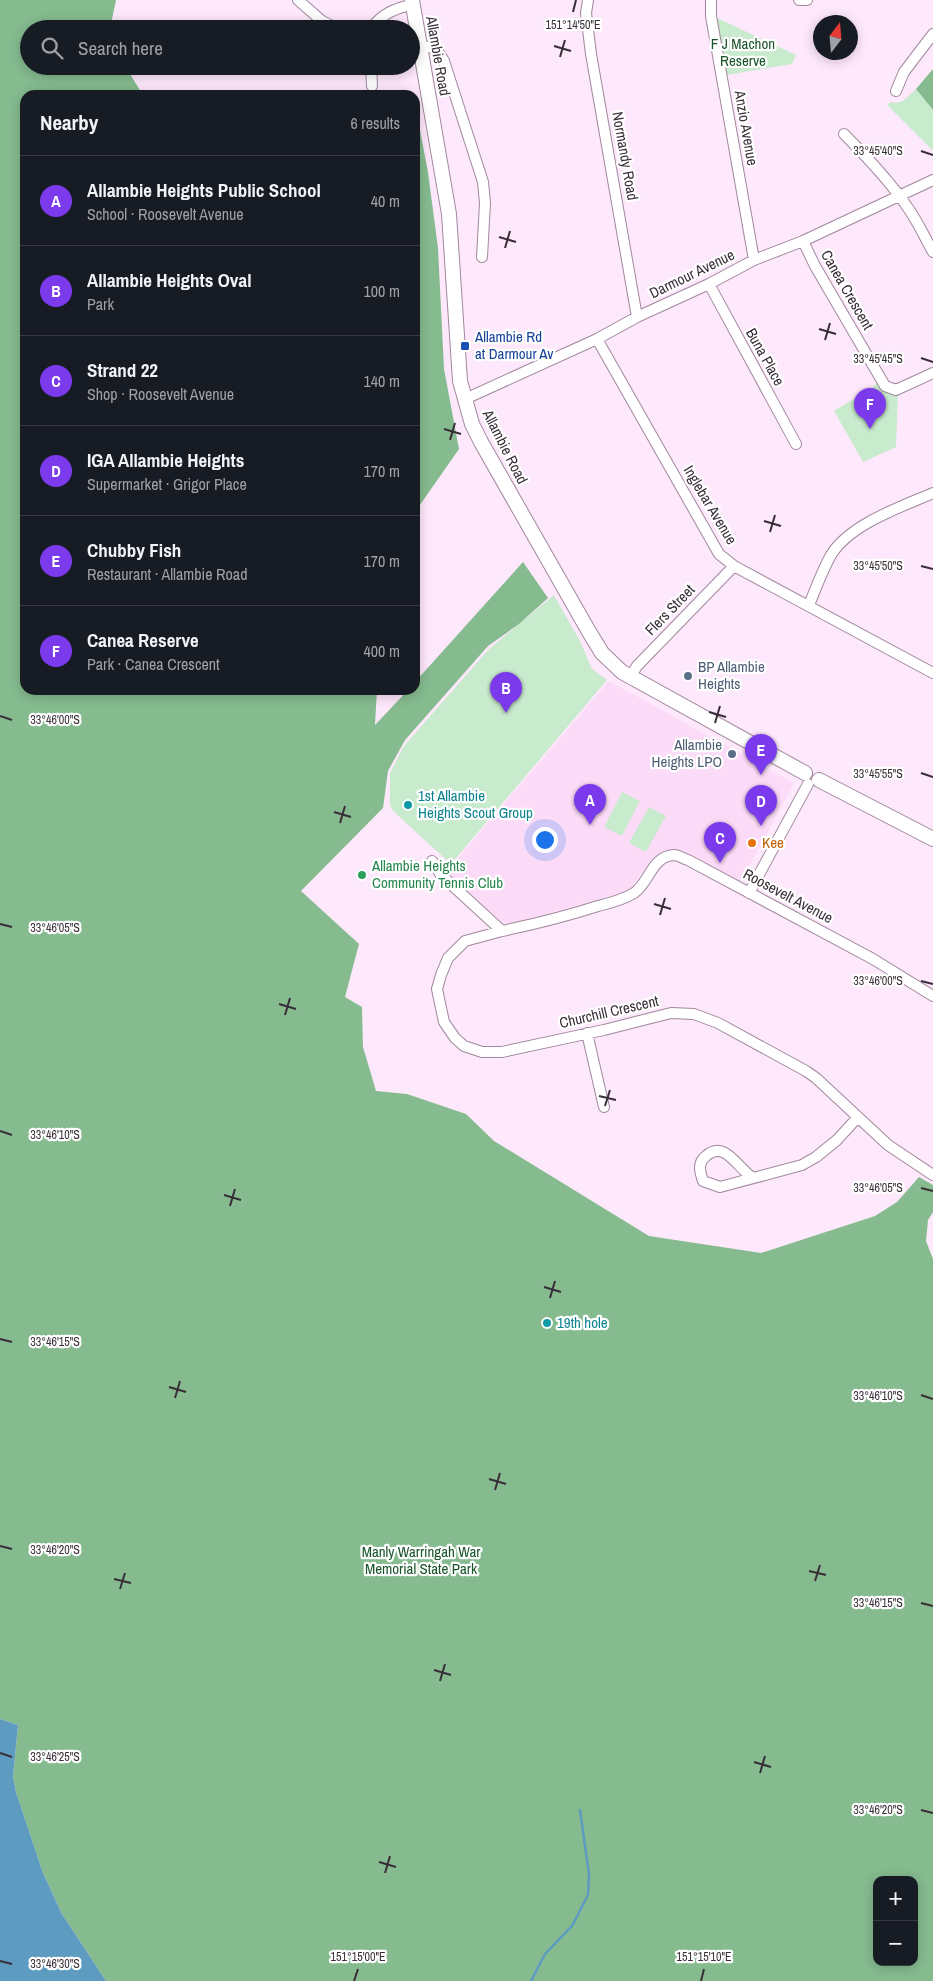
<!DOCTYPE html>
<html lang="en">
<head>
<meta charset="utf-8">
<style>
  :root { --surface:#171b24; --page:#242831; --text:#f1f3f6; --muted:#9ea1a6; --line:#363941; --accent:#7c3aed }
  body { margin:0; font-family:"Archivo Narrow",sans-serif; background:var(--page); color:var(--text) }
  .controls { position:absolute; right:15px; bottom:15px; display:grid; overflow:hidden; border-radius:10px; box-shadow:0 2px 12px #0003 }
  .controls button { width:45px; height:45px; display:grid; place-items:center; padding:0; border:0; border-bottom:1px solid var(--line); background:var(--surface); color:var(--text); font:25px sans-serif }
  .compass { position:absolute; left:813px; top:15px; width:45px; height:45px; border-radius:50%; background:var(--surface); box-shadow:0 2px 12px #0003; rotate:16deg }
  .you { position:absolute; left:544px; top:839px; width:18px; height:18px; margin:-12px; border:4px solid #fff; border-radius:50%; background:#1a73e8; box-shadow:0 0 0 8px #1a73e833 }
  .badge { display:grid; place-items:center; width:32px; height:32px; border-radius:50%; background:var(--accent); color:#fff; font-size:16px; font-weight:700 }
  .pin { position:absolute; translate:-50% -41px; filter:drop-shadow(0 1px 2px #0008) }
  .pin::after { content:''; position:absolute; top:26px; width:18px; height:15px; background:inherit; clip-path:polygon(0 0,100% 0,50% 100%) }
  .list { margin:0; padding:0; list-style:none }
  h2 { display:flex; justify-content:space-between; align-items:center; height:65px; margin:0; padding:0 20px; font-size:21px }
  h2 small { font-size:16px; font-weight:400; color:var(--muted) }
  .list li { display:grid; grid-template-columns:32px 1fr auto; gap:15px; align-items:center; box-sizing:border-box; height:90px; padding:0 20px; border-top:1px solid var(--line) }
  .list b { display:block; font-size:19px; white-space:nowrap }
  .list p { margin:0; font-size:16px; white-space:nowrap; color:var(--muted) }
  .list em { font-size:16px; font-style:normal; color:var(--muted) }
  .icon { flex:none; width:28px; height:28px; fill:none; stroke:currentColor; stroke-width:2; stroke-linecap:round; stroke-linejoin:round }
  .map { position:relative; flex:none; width:933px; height:1981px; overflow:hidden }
  .search { position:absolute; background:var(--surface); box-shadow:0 2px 12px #0003; left:20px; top:20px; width:400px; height:55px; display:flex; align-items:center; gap:12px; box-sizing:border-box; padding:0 18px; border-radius:28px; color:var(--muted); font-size:19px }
  .panel { position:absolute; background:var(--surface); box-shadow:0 2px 12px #0003; left:20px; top:90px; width:400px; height:605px; border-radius:15px }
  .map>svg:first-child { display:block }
  .built { fill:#fcdbf8 }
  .green { fill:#c8eacd }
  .forest { fill:#85bb8f; fill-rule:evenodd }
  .water { fill:#5d9bc1 }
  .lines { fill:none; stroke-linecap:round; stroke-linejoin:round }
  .stream { stroke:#5d9bc1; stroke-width:2.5 }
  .minor-casing { stroke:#a0879d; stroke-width:12 }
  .secondary-casing { stroke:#a0879d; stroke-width:16 }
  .minor { stroke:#fff; stroke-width:10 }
  .secondary { stroke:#fff; stroke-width:14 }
  .ticks { fill:none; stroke:#382e37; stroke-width:2 }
  .transit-dot { fill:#1a4fb4; stroke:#fff; stroke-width:2 }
  .service-dot { fill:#5c6f8a; stroke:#fff; stroke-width:2 }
  .culture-dot { fill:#0f9aa8; stroke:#fff; stroke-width:2 }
  .food-dot { fill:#e8710a; stroke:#fff; stroke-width:2 }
  .leisure-dot { fill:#2e9e5b; stroke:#fff; stroke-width:2 }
  .labels { text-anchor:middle; stroke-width:4.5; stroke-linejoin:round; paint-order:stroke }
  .park-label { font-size:15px; fill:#185329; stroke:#fff }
  .street-label { font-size:15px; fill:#382e37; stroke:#fff }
  .transit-label { font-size:15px; fill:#164399; stroke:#fff; text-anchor:start }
  .service-label { font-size:15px; fill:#4e5e75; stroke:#fff; text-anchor:start }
  .culture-label { font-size:15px; fill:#0d838f; stroke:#fff; text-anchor:start }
  .food-label { font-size:15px; fill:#c56008; stroke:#fff; text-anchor:start }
  .leisure-label { font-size:15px; fill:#27864d; stroke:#fff; text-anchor:start }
  .ticks-label { font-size:12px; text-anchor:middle; fill:#382e37; stroke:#fff; stroke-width:4.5; stroke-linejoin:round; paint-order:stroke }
</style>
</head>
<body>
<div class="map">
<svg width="933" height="1981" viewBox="0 0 933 1981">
  <rect width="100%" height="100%" fill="#fee8fb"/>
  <!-- built -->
  <path class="built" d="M609 681 794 783 741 881 681 850 653 857 628 891 506 925 446 872Z"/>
  <!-- green -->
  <path class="green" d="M717 18 796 55 792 64 726 75Z
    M916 89 933 110V151L887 105 891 102C903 105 907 97 916 89Z
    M877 382 898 392 896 447 863 462 834 411 873 387Z
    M554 595 580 641 592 669 607 680 451 864 393 811 390 805V773L404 746 489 649Z
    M622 792 640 801 622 836 604 827Z
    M649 807 666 816 646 852 629 843Z"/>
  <!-- forest -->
  <path class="forest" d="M0 0H116L110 29H29V66H125L143 95H25V690H377L375 725 408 690H415V682L523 562 548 598 519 624 488 646 405 740 388 771 383 808 301 891 359 944 345 997 362 1007 363 1047 376 1091 407 1094 466 1114 494 1141 649 1236 761 1253 875 1216 897 1202 919 1177 933 1185V1212L928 1220 926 1241 933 1259V1981H106L62 1914 43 1873 16 1792 13 1777 18 1725 0 1719ZM877 1880H914V1962H877Z
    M933 69V110L916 89Z
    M415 104 428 172 438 248 444 369 459 449 415 512Z"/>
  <!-- water -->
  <path class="water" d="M0 1719 18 1725 13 1777 16 1792 43 1873 62 1914 106 1981H0Z"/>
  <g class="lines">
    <!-- stream -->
    <path class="stream" d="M531 1981 545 1954 572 1926 588 1895 589 1874 580 1810"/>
    <defs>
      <path id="minor" d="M298 0 322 21 338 29
        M588 0 586 13 591 54 637 317
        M711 0V16L754 260
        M799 0H807
        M371 29C382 13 395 9 413 4
        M420 46C433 46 438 50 444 61L483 182 485 203 482 257
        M371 66 372 86
        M896 91 904 72 933 34
        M844 134C867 157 890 181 908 208 918 222 925 238 933 252
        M803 241 815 266 885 386 896 390 933 373
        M709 284 796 444
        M597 339 719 554 734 566 933 673
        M465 399 597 339 637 317 709 284 754 260 803 241 933 180
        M809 605C816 588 822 571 831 555 850 524 901 507 933 493
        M630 677 637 666 734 566
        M432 861 441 875 502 931C535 924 567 916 598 906 610 903 623 900 634 893 649 883 652 856 674 855 678 855 684 859 688 860L873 959 933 996
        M749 893 808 784
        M502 931 465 941 448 958 441 975 437 989 444 1022 455 1038 464 1046 482 1052H502L604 1030 671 1013 694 1014 718 1023 806 1071 816 1078 888 1145 933 1175
        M587 1033 604 1107
        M753 1178C738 1169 725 1139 706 1156 697 1163 700 1172 703 1181L720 1187 802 1165 816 1157 837 1140 858 1117"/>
      <path id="secondary" d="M412 0 449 214 460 381 472 424 481 442 588 630 602 653 622 672 805 773
        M819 780 933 839"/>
    </defs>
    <!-- minor casing -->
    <use href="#minor" class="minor-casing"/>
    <!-- secondary casing -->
    <use href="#secondary" class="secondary-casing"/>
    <!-- minor -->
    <use href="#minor" class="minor"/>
    <!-- secondary -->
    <use href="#secondary" class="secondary"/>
  </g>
  <!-- ticks -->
  <path class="ticks" d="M573 12 576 0M554 46 571 51M560 57 565 40M921 151 933 155M499 237 516 242M505 248 510 231M819 329 836 334M825 340 830 323M921 358 933 362M444 429 461 434M450 440 455 423M764 521 781 526M770 532 775 515M921 566 933 569M709 712 726 717M0 716 12 720M715 723 720 706M921 773 933 777M334 812 351 817M340 823 345 806M654 904 671 909M660 915 665 898M0 924 12 927M921 981 933 984M279 1004 296 1009M285 1015 290 998M599 1096 616 1100M605 1106 610 1090M0 1131 12 1135M921 1188 933 1191M224 1195 241 1200M230 1206 235 1189M544 1287 561 1292M550 1298 555 1281M0 1339 12 1342M169 1387 186 1392M921 1395 933 1399M175 1398 180 1381M489 1479 506 1484M495 1490 500 1473M0 1546 12 1549M809 1571 826 1575M114 1579 131 1583M815 1581 820 1565M120 1589 125 1573M921 1603 933 1606M434 1670 451 1675M440 1681 445 1664M0 1753 12 1757M754 1762 771 1767M760 1773 765 1756M921 1810 933 1813M379 1862 396 1867M385 1873 390 1856M0 1961 12 1964M354 1981 358 1969M701 1981 704 1969"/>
  <!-- markers -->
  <rect class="transit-dot" x="460" y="341" width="10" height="10" rx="2.5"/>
  <g class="service-dot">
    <circle cx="688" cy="676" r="5"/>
    <circle cx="732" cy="754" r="5"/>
  </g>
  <g class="culture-dot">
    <circle cx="408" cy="805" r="5"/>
    <circle cx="547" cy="1323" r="5"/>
  </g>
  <circle class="food-dot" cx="752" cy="843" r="5"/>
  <circle class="leisure-dot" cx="362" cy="875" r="5"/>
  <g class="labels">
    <!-- park labels -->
    <g class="park-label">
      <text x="743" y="49">F J Machon<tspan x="743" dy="17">Reserve</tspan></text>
      <text x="421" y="1557">Manly Warringah War<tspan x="421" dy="17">Memorial State Park</tspan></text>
    </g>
    <!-- street labels -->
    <g class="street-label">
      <text transform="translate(438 56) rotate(80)" y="5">Allambie Road</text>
      <text transform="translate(746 128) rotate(80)" y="5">Anzio Avenue</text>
      <text transform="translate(625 156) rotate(80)" y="5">Normandy Road</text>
      <text transform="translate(692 274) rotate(-26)" y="5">Darmour Avenue</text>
      <text transform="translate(847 290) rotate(60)" y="5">Canea Crescent</text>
      <text transform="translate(765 357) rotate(61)" y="5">Buna Place</text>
      <text transform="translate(505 447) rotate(63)" y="5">Allambie Road</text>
      <text transform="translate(710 505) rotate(59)" y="5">Inglebar Avenue</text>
      <text transform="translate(670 610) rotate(-46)" y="5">Flers Street</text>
      <text transform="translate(788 896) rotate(28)" y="5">Roosevelt Avenue</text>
      <text transform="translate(609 1012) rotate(-13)" y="5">Churchill Crescent</text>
    </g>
    <!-- transit labels -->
    <g class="transit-label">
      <text x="475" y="342">Allambie Rd<tspan x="475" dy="17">at Darmour Av</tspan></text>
    </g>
    <!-- service labels -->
    <g class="service-label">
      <text x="698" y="672">BP Allambie<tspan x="698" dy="17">Heights</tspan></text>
      <text x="722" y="750" text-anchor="end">Allambie<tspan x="722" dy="17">Heights LPO</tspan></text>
    </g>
    <!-- culture labels -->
    <g class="culture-label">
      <text x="418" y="801">1st Allambie<tspan x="418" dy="17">Heights Scout Group</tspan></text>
      <text x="557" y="1328">19th hole</text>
    </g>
    <!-- food labels -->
    <g class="food-label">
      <text x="762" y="848">Kee</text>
    </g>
    <!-- leisure labels -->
    <g class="leisure-label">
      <text x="372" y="871">Allambie Heights<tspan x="372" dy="17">Community Tennis Club</tspan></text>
    </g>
  </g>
  <g class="ticks-label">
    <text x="573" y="29">151°14'50"E</text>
    <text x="878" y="155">33°45'40"S</text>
    <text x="878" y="363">33°45'45"S</text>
    <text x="878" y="570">33°45'50"S</text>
    <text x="55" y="724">33°46'00"S</text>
    <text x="878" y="778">33°45'55"S</text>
    <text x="55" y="932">33°46'05"S</text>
    <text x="878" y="985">33°46'00"S</text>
    <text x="55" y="1139">33°46'10"S</text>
    <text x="878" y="1192">33°46'05"S</text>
    <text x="55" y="1346">33°46'15"S</text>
    <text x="878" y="1400">33°46'10"S</text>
    <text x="55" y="1554">33°46'20"S</text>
    <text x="878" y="1607">33°46'15"S</text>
    <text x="55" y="1761">33°46'25"S</text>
    <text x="878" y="1814">33°46'20"S</text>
    <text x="358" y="1961">151°15'00"E</text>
    <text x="704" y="1961">151°15'10"E</text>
    <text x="55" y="1968">33°46'30"S</text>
  </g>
</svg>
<div class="controls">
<button>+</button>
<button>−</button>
</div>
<svg class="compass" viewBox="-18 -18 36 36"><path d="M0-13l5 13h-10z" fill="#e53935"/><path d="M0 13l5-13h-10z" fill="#9ea1a6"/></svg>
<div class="you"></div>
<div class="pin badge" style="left:590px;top:825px">A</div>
<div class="pin badge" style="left:506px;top:713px">B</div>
<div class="pin badge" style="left:720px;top:863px">C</div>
<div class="pin badge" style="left:761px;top:826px">D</div>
<div class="pin badge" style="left:761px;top:775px">E</div>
<div class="pin badge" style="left:870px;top:429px">F</div>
<div class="search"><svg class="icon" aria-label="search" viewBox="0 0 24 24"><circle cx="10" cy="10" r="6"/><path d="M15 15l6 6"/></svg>Search here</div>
<section class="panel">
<h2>Nearby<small>6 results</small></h2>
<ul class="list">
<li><span class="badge">A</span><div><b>Allambie Heights Public School</b><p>School · Roosevelt Avenue</p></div><em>40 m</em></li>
<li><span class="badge">B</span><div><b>Allambie Heights Oval</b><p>Park</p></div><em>100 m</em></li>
<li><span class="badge">C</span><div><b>Strand 22</b><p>Shop · Roosevelt Avenue</p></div><em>140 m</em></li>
<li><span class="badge">D</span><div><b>IGA Allambie Heights</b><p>Supermarket · Grigor Place</p></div><em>170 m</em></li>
<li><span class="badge">E</span><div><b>Chubby Fish</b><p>Restaurant · Allambie Road</p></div><em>170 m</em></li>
<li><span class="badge">F</span><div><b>Canea Reserve</b><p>Park · Canea Crescent</p></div><em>400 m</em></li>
</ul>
</section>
</div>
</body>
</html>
